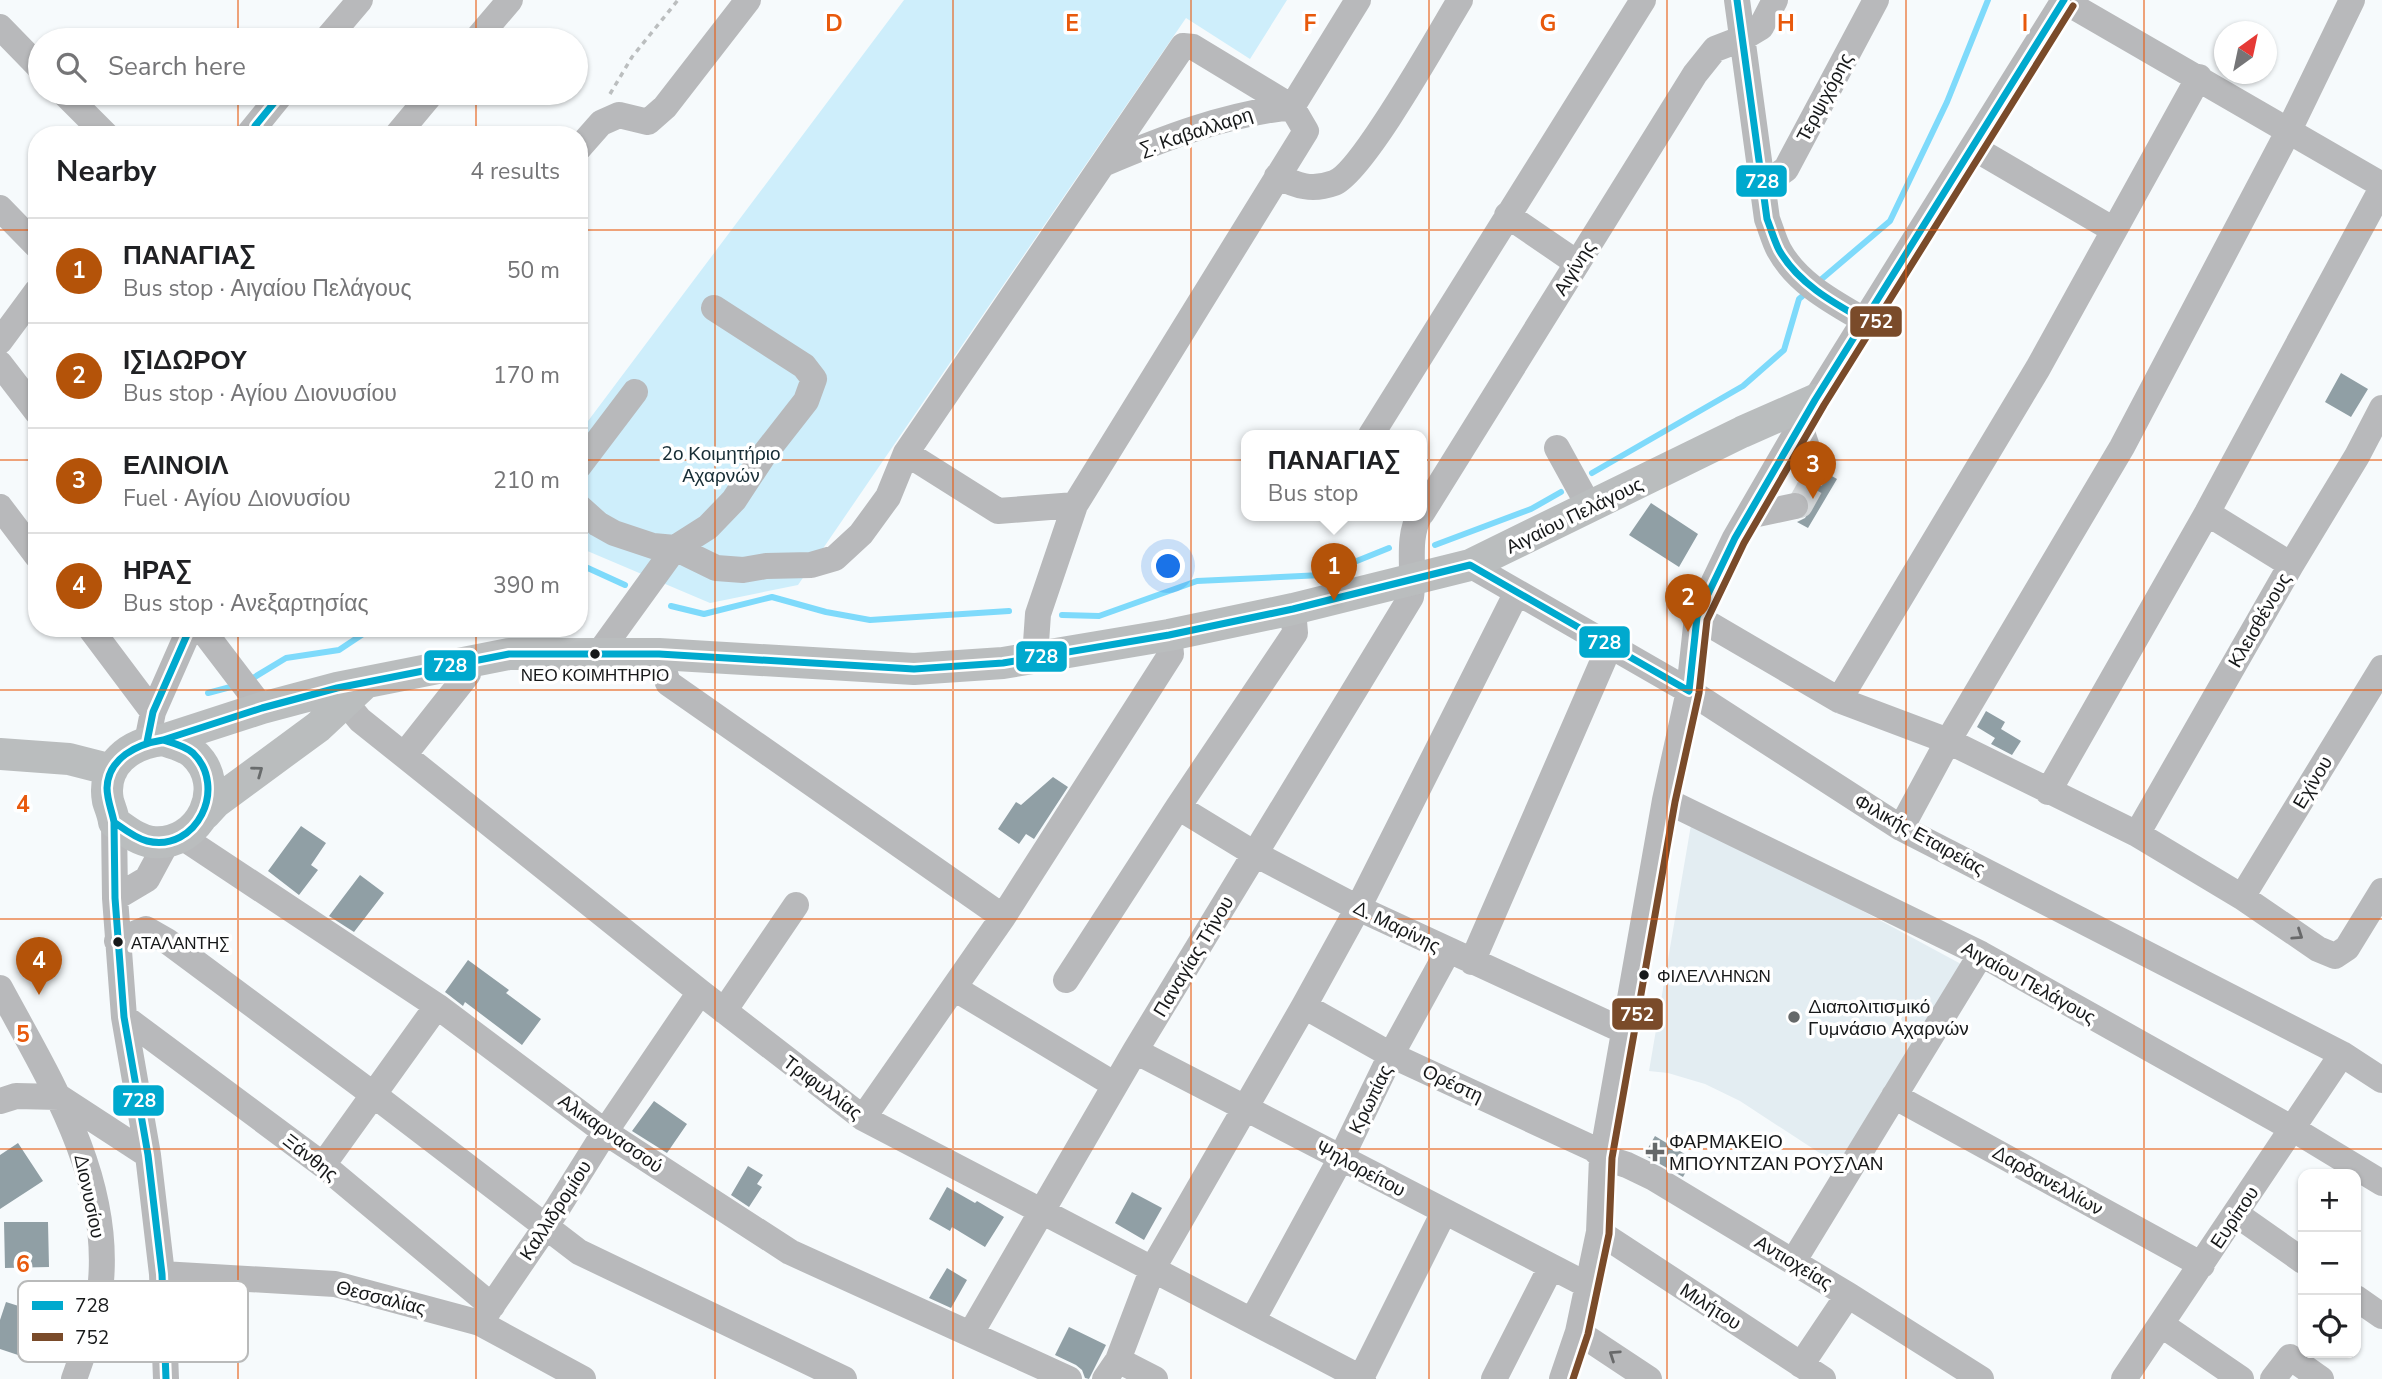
<!DOCTYPE html>
<html lang="en">
<head>
<meta charset="utf-8">
<style>
  :root { --surface:#fff; --page:#f2f2f2; --text:#202124; --muted:#757577; --line:#e0e0e0; --accent:#b45309 }
  body { margin:0; font-family:"Nunito Sans",sans-serif; background:var(--page); color:var(--text) }
  .controls { position:absolute; right:21px; bottom:21px; display:grid; overflow:hidden; border-radius:14px; box-shadow:0 2px 5px #0004 }
  .controls button { width:63px; height:63px; display:grid; place-items:center; padding:0; border:0; border-bottom:2px solid var(--line); background:var(--surface); color:var(--text); font:35px sans-serif }
  .compass { position:absolute; left:2214px; top:21px; width:63px; height:63px; border-radius:50%; background:var(--surface); box-shadow:0 2px 5px #0004; rotate:33deg }
  .you { position:absolute; left:1169px; top:567px; width:24px; height:24px; margin:-18px; border:5px solid #fff; border-radius:50%; background:#1a73e8; box-shadow:0 0 0 10px #1a73e833 }
  .badge { display:grid; place-items:center; width:46px; height:46px; border-radius:50%; background:var(--accent); color:#fff; font-size:23px; font-weight:700 }
  .pin { position:absolute; translate:-50% -58px; filter:drop-shadow(0 2px 4px #0008) }
  .pin::after { content:''; position:absolute; top:37px; width:24px; height:21px; background:inherit; clip-path:polygon(0 0,100% 0,50% 100%) }
  .popup { position:absolute; left:1241px; top:430px; width:186px; height:91px; box-sizing:border-box; display:grid; place-content:center; border-radius:14px; background:var(--surface); filter:drop-shadow(0 2px 5px #0005); font-size:23px; white-space:nowrap; color:var(--muted) }
  .popup b { font-size:26px; color:var(--text) }
  .popup::after { content:''; position:absolute; left:50%; top:100%; margin-left:-14px; border:14px solid transparent; border-top-color:var(--surface) }
  .list { margin:0; padding:0; list-style:none }
  h2 { display:flex; justify-content:space-between; align-items:center; height:91px; margin:0; padding:0 28px; font-size:30px }
  h2 small { font-size:23px; font-weight:400; color:var(--muted) }
  .list li { display:grid; grid-template-columns:46px 1fr auto; gap:21px; align-items:center; box-sizing:border-box; height:105px; padding:0 28px; border-top:2px solid var(--line) }
  .list b { display:block; font-size:26px; white-space:nowrap }
  .list p { margin:0; font-size:23px; white-space:nowrap; color:var(--muted) }
  .list em { font-size:23px; font-style:normal; color:var(--muted) }
  .icon { flex:none; width:38px; height:38px; fill:none; stroke:currentColor; stroke-width:2; stroke-linecap:round; stroke-linejoin:round }
  .map { position:relative; flex:none; width:2382px; height:1379px; overflow:hidden }
  .search { position:absolute; background:var(--surface); box-shadow:0 2px 5px #0004; left:28px; top:28px; width:560px; height:77px; display:flex; align-items:center; gap:18px; box-sizing:border-box; padding:0 24px; border-radius:38px; color:var(--muted); font-size:26px }
  .panel { position:absolute; background:var(--surface); box-shadow:0 2px 5px #0004; left:28px; top:126px; width:560px; height:511px; border-radius:28px }
  .map>svg:first-child { display:block }
  .built { fill:#e3edf2 }
  .green { fill:#ceeefb }
  .lines { fill:none; stroke-linecap:round; stroke-linejoin:round }
  .stream { stroke:#7edafb; stroke-width:6 }
  .building { fill:#909fa5 }
  .minor-tunnel { stroke:#d5d8da; stroke-width:26; stroke-dasharray:26 13; stroke-linecap:butt }
  .path { stroke:#bbbebf; stroke-width:3.5; stroke-dasharray:5 5; stroke-linecap:butt }
  .minor { stroke:#b8b9bb; stroke-width:26 }
  .major { stroke:#babdbe; stroke-width:32 }
  .bus-1-casing { stroke:#fff; stroke-width:12 }
  .bus-2-casing { stroke:#fff; stroke-width:12 }
  .bus-1 { stroke:#00a9ce; stroke-width:7 }
  .bus-2 { stroke:#7a4b2a; stroke-width:7 }
  .oneway { stroke:#686b6c }
  .oneway2 { stroke:#68696a }
  .grid { fill:none; stroke:#e8590c; stroke-width:2; stroke-opacity:0.55 }
  .bus-dot { fill:#17191a; stroke:#fff; stroke-width:2.5 }
  .poi-dot { fill:#656869; stroke:#fff; stroke-width:2.5 }
  .labels { text-anchor:middle; stroke-width:7; stroke-linejoin:round; paint-order:stroke }
  .bus-label { font-size:17px; fill:#17191a; stroke:#fff; text-anchor:start }
  .street-label { font-size:19px; fill:#17191a; stroke:#fff }
  .park-label { font-size:19px; fill:#172d35; stroke:#fff }
  .poi-label { font-size:19px; fill:#17191a; stroke:#fff; text-anchor:start }
  .key { fill:#fff; stroke:#b9baba; stroke-width:2 }
  .key-label { font-size:19px; fill:#17191a }
  .grid-label { font-size:23px; text-anchor:middle; font-weight:bold; fill:#e8590c; stroke:#fff; stroke-width:7; stroke-linejoin:round; paint-order:stroke }
  .line-badge { stroke:#fff; stroke-width:2.5 }
  .badge-label { font-size:19px; text-anchor:middle; font-weight:bold; fill:#fff }
</style>
</head>
<body>
<div class="map">
<svg width="2382" height="1379" viewBox="0 0 2382 1379">
  <rect width="100%" height="100%" fill="#f6fafc"/>
  <!-- built -->
  <path class="built" d="M1692 819 1961 964 1841 1167 1740 1101 1705 1084 1668 1073 1649 1071Z"/>
  <!-- green -->
  <path class="green" d="M904 0H1287L1250 59 1186 18 798 585 710 603 585 550 579 546V433Z"/>
  <g class="lines">
    <!-- stream -->
    <path class="stream" d="M1817 283 1890 221 1947 102 1988 0
      M1592 473 1743 386 1784 350 1799 299 1806 293
      M1435 545 1531 509 1561 492
      M579 564 625 585
      M671 606 704 614 772 597 826 612 870 620 1009 611
      M1062 615 1099 616 1197 581 1322 575 1389 548
      M248 681 286 658 339 650 372 628
      M208 693 238 685"/>
  </g>
  <!-- building -->
  <path class="building" d="M2341 373 2368 389 2351 417 2325 402Z
    M1830 475 1837 479 1808 528 1797 522 1805 518 1810 510V502L1803 493 1808 484 1821 486 1827 481Z
    M1651 503 1698 534 1679 567 1629 535Z
    M1986 711 2005 722 2001 729 2021 741 2012 755 1991 744 1995 738 1977 727Z
    M1053 777 1068 787 1034 839 1026 834 1019 844 998 829 1016 802 1021 805Z
    M301 826 326 843 311 865 318 870 299 895 268 871Z
    M360 875 384 893 354 932 329 916Z
    M468 960 509 990 506 993 541 1019 522 1045 465 1002 463 1006 445 992Z
    M654 1101 687 1124 667 1153 632 1131Z
    M1655 1136 1693 1159 1683 1177 1644 1155Z
    M18 1143 43 1181 0 1209V1155Z
    M748 1166 763 1175 757 1184 762 1187 749 1207 731 1195Z
    M947 1187 975 1203 977 1201 1004 1217 985 1247 952 1227 950 1231 929 1219Z
    M1132 1192 1162 1208 1144 1240 1115 1223Z
    M4 1222H48L49 1267 5 1268Z
    M947 1268 967 1280 951 1308 929 1298Z
    M6 1302 47 1315 33 1360 0 1349V1320Z
    M1069 1327 1106 1345 1089 1379 1085 1378 1082 1370 1076 1365 1055 1355Z"/>
  <g class="lines">
    <!-- minor-tunnel -->
    <path class="minor-tunnel" d="M1795 506 1800 505 1816 476 1815 471"/>
    <!-- path -->
    <path class="path" d="M610 94 632 57 678 0"/>
    <!-- minor -->
    <path class="minor" d="M1737 0 1767 219C1771 229 1774 241 1779 250 1797 283 1833 302 1864 320
      M2064 1 2382 185
      M0 27 40 68
      M326 40 360 0
      M476 40 510 0
      M1183 46 1193 47 1292 107 1306 131 1075 505 998 511 906 453Z
      M64 93 106 135
      M248 135 282 93
      M397 135 432 93
      M579 148 601 123 619 115 648 122 665 107 748 0
      M1974 148 2114 230
      M1103 164C1164 138 1226 114 1292 107L1358 0
      M1277 176C1297 186 1312 191 1334 183 1362 173 1440 33 1460 0
      M1763 185 1786 169 1876 0
      M0 208 37 246
      M1507 215 1577 263
      M0 341 37 291
      M0 364 37 412
      M1800 426 1815 471
      M1371 435 1643 0
      M1557 448 1590 508
      M579 466 635 392
      M0 507 37 556
      M579 507 598 524 614 533 653 546 675 548 716 568 743 570 766 566 811 565 835 558 861 534 888 497 906 453
      M1422 513 1695 74 1715 49 1741 39 1761 27 1775 0
      M2207 513 2291 565
      M1748 516 1795 506
      M1470 565 1689 691 1901 828 2342 1054 2382 1080
      M1697 617 1839 700 1948 741 2137 834 2242 897 2318 949 2335 956 2347 948 2382 891
      M90 628 153 712
      M201 628 262 708
      M599 653 675 548 708 527 734 500 763 456 806 401 814 379 804 366 714 308
      M659 654 668 683 1003 917
      M1035 657 1038 614 1075 505
      M1839 700 2038 368 2199 77
      M345 702 360 720 700 992 863 1118 1363 1379
      M147 742 153 712 190 628
      M404 755 468 674 465 662
      M2048 792 2207 513 2382 188
      M1665 800 1981 954 2293 1129 2382 1183
      M1178 807 1255 854 1358 908 1624 1031
      M114 822 115 898 124 1017 148 1155 162 1274 166 1379
      M1901 828 1948 741 2122 447 2289 130 2352 0
      M2137 834 2291 565 2357 456 2382 408
      M182 837 437 1006 605 1132 790 1252 1069 1379
      M2242 897 2382 668
      M115 898 147 879 167 842
      M117 941 146 929 167 941 374 1095 579 1252 844 1379
      M1472 962 1610 645
      M1066 980 1178 807 1295 633 1293 609
      M0 988C49 1079 110 1174 101 1281 98 1314 85 1348 74 1379
      M954 988 1115 1085
      M1304 1006 1391 1055 1594 1149 1602 1157 1627 1165 1654 1178 1848 1295 1981 1379
      M724 1011 796 905
      M124 1017 323 1165 492 1306
      M1135 1051 1587 1285
      M1894 1096 2202 1265
      M0 1101 16 1096 59 1097 148 1155
      M863 1118 1003 917 1171 654 1169 635
      M323 1165 437 1006
      M2236 1214 2303 1261
      M1599 1232 1823 1379
      M1793 1262 1981 954
      M162 1274 335 1284 480 1323 583 1379
      M2356 1298 2382 1316
      M482 1320 545 1228 605 1132 700 992
      M1252 1321 1341 1158 1391 1055 1448 951
      M2162 1325 2241 1379
      M1578 1332 1649 1379
      M971 1333 1135 1051 1411 597C1415 571 1406 538 1420 515
      M1118 1360 1155 1379
      M1801 1365 1848 1295
      M1361 1378 1444 1212
      M1105 1379 1118 1360 1153 1268 1304 1006 1358 908 1517 592
      M1494 1379 1551 1267
      M1562 1379 1578 1332 1599 1232 1602 1157 1665 800 1689 691 1697 617 1735 538 1815 400 2064 0
      M2124 1379 2342 1054
      M2273 1379 2290 1357 2321 1379"/>
    <!-- major -->
    <path class="major" d="M163 740 262 708 337 688 509 654H659L914 669 1003 663 1169 635 1293 609 1470 565 1742 432 1815 400
      M163 740C174 744 185 746 193 753 230 786 200 847 152 842 137 840 126 830 114 822 113 814 110 808 108 801 101 764 131 743 163 740Z
      M0 754 69 759 112 770
      M205 814 216 802 318 727 365 683"/>
    <defs>
      <path id="bus-1" d="M1737 0 1767 219C1771 229 1774 240 1779 250 1798 283 1832 302 1864 320
        M265 135 255 126 282 93
        M163 740 262 708 337 688 509 654H659L914 669 1003 663 1169 635 1293 609 1470 565 1689 691 1697 617 1735 538 1815 400 2064 0
        M163 740C173 743 185 746 193 753 228 787 197 853 147 841 135 838 124 829 114 822 112 811 107 800 107 788 108 758 137 744 163 740Z
        M147 742 153 712 190 628
        M114 822 115 898 124 1017 148 1155 162 1274 166 1379"/>
      <path id="bus-2" d="M1573 1379 1588 1334 1609 1234 1612 1158 1675 802 1699 693 1707 620 1744 543 1824 405 2073 6"/>
    </defs>
    <!-- bus-1 casing -->
    <use href="#bus-1" class="bus-1-casing"/>
    <!-- bus-2 casing -->
    <use href="#bus-2" class="bus-2-casing"/>
    <!-- bus-1 -->
    <use href="#bus-1" class="bus-1"/>
    <!-- bus-2 -->
    <use href="#bus-2" class="bus-2"/>
  </g>
  <!-- one-way arrows -->
  <defs><path id="oneway-chevron" d="M-2-3.5L2.5 0L-2 3.5" fill="none" stroke-width="1.6" stroke-linecap="round" stroke-linejoin="round" transform="scale(1.75)"/></defs>
  <use class="oneway" href="#oneway-chevron" transform="translate(258 771) rotate(-36)"/>
  <g class="oneway2">
    <use href="#oneway-chevron" transform="translate(2298 935) rotate(34)"/>
    <use href="#oneway-chevron" transform="translate(1614 1355) rotate(-146)"/>
  </g>
  <!-- grid -->
  <path class="grid" d="M238 0V40M476 0V40M715 0V1379M953 0V1379M1191 0V1379M1429 0V1379M1667 0V1379M1906 0V1379M2144 0V1379M238 93V135M476 93V135M0 230H37M579 230H2382M0 460H37M579 460H2382M238 628V1379M476 628V1379M0 690H2382M0 919H2382M0 1149H2382"/>
  <!-- markers -->
  <g class="bus-dot">
    <circle cx="595" cy="654" r="6"/>
    <circle cx="118" cy="942" r="6"/>
    <circle cx="1644" cy="975" r="6"/>
  </g>
  <g class="poi-dot">
    <circle cx="1794" cy="1017" r="7"/>
    <path d="M1651.5 1141.5h7v7h7v7h-7v7h-7v-7h-7v-7h7z"/>
  </g>
  <g class="labels">
    <!-- bus labels -->
    <g class="bus-label">
      <text x="595" y="681" text-anchor="middle">ΝΕΟ ΚΟΙΜΗΤΗΡΙΟ</text>
      <text x="131" y="949">ΑΤΑΛΑΝΤΗΣ</text>
      <text x="1657" y="982">ΦΙΛΕΛΛΗΝΩΝ</text>
    </g>
    <!-- street labels -->
    <g class="street-label">
      <text transform="translate(1824 97) rotate(-62)" y="7">Τερψιχόρης</text>
      <text transform="translate(1196 131) rotate(-18)" y="7">Σ. Καβαλλαρη</text>
      <text transform="translate(1574 268) rotate(-58)" y="7">Αιγίνης</text>
      <text transform="translate(1574 515) rotate(-26)" y="7">Αιγαίου Πελάγους</text>
      <text transform="translate(2259 620) rotate(-60)" y="7">Κλεισθένους</text>
      <text transform="translate(2312 782) rotate(-59)" y="7">Εχίνου</text>
      <text transform="translate(1920 834) rotate(29)" y="7">Φιλικής Εταιρείας</text>
      <text transform="translate(1397 926) rotate(26)" y="7">Δ. Μαρίνης</text>
      <text transform="translate(1193 956) rotate(-59)" y="7">Παναγίας Τήνου</text>
      <text transform="translate(2029 982) rotate(29)" y="7">Αιγαίου Πελάγους</text>
      <text transform="translate(1453 1083) rotate(25)" y="7">Ορέστη</text>
      <text transform="translate(823 1087) rotate(37)" y="7">Τριφυλλίας</text>
      <text transform="translate(1370 1099) rotate(-64)" y="7">Κρωπίας</text>
      <text transform="translate(611 1133) rotate(35)" y="7">Αλικαρνασσού</text>
      <text transform="translate(311 1157) rotate(38)" y="7">Ξάνθης</text>
      <text transform="translate(1361 1168) rotate(28)" y="7">Ψηλορείτου</text>
      <text transform="translate(2048 1180) rotate(29)" y="7">Δαρδανελλίων</text>
      <text transform="translate(90 1196) rotate(78)" y="7">Διονυσίου</text>
      <text transform="translate(555 1210) rotate(-57)" y="7">Καλλιδρομίου</text>
      <text transform="translate(2234 1217) rotate(-56)" y="7">Ευρίπου</text>
      <text transform="translate(1794 1262) rotate(31)" y="7">Αντιοχείας</text>
      <text transform="translate(381 1297) rotate(14)" y="7">Θεσσαλίας</text>
      <text transform="translate(1711 1306) rotate(33)" y="7">Μιλήτου</text>
    </g>
    <!-- park labels -->
    <g class="park-label">
      <text x="721" y="460">2ο Κοιμητήριο<tspan x="721" dy="22">Αχαρνών</tspan></text>
    </g>
    <!-- poi labels -->
    <g class="poi-label">
      <text x="1808" y="1013">Διαπολιτισμικό<tspan x="1808" dy="22">Γυμνάσιο Αχαρνών</tspan></text>
      <text x="1669" y="1148">ΦΑΡΜΑΚΕΙΟ<tspan x="1669" dy="22">ΜΠΟΥΝΤΖΑΝ ΡΟΥΣΛΑΝ</tspan></text>
    </g>
  </g>
  <!-- legend -->
  <rect x="18" y="1281" width="230" height="81" rx="10" class="key"/>
  <rect x="32" y="1301" width="31" height="9" fill="#00a9ce"/>
  <rect x="32" y="1333" width="31" height="8" fill="#7a4b2a"/>
  <g class="key-label">
    <text x="75" y="1312">728</text>
    <text x="75" y="1344">752</text>
  </g>
  <g class="grid-label">
    <text x="834" y="31">D</text>
    <text x="1072" y="31">E</text>
    <text x="1310" y="31">F</text>
    <text x="1548" y="31">G</text>
    <text x="1786" y="31">H</text>
    <text x="2025" y="31">I</text>
    <text x="23" y="812">4</text>
    <text x="23" y="1042">5</text>
    <text x="23" y="1272">6</text>
  </g>
  <g class="line-badge">
    <rect x="1735" y="164" width="53" height="34" rx="7" fill="#00a9ce"/>
    <rect x="1849" y="305" width="54" height="33" rx="7" fill="#7a4b2a"/>
    <rect x="1578" y="625" width="53" height="34" rx="7" fill="#00a9ce"/>
    <rect x="1015" y="640" width="53" height="33" rx="7" fill="#00a9ce"/>
    <rect x="423" y="649" width="54" height="33" rx="7" fill="#00a9ce"/>
    <rect x="1611" y="997" width="53" height="34" rx="7" fill="#7a4b2a"/>
    <rect x="112" y="1084" width="53" height="33" rx="7" fill="#00a9ce"/>
  </g>
  <g class="badge-label">
    <text x="1762" y="188">728</text>
    <text x="1876" y="328">752</text>
    <text x="1604" y="649">728</text>
    <text x="1041" y="663">728</text>
    <text x="450" y="672">728</text>
    <text x="1637" y="1021">752</text>
    <text x="139" y="1107">728</text>
  </g>
</svg>
<div class="controls">
<button>+</button>
<button>−</button>
<button><svg class="icon" aria-label="locate" viewBox="0 0 24 24"><circle cx="12" cy="12" r="6"/><path d="M12 2v4M12 18v4M2 12h4M18 12h4"/></svg></button>
</div>
<svg class="compass" viewBox="-18 -18 36 36"><path d="M0-13l5 13h-10z" fill="#e53935"/><path d="M0 13l5-13h-10z" fill="#757577"/></svg>
<div class="you"></div>
<div class="pin badge" style="left:1334px;top:601px">1</div>
<div class="popup"><b>ΠΑΝΑΓΙΑΣ</b>Bus stop</div>
<div class="pin badge" style="left:1688px;top:632px">2</div>
<div class="pin badge" style="left:1813px;top:499px">3</div>
<div class="pin badge" style="left:39px;top:995px">4</div>
<div class="search"><svg class="icon" aria-label="search" viewBox="0 0 24 24"><circle cx="10" cy="10" r="6"/><path d="M15 15l6 6"/></svg>Search here</div>
<section class="panel">
<h2>Nearby<small>4 results</small></h2>
<ul class="list">
<li><span class="badge">1</span><div><b>ΠΑΝΑΓΙΑΣ</b><p>Bus stop · Αιγαίου Πελάγους</p></div><em>50 m</em></li>
<li><span class="badge">2</span><div><b>ΙΣΙΔΩΡΟΥ</b><p>Bus stop · Αγίου Διονυσίου</p></div><em>170 m</em></li>
<li><span class="badge">3</span><div><b>ΕΛΙΝΟΙΛ</b><p>Fuel · Αγίου Διονυσίου</p></div><em>210 m</em></li>
<li><span class="badge">4</span><div><b>ΗΡΑΣ</b><p>Bus stop · Ανεξαρτησίας</p></div><em>390 m</em></li>
</ul>
</section>
</div>
</body>
</html>
